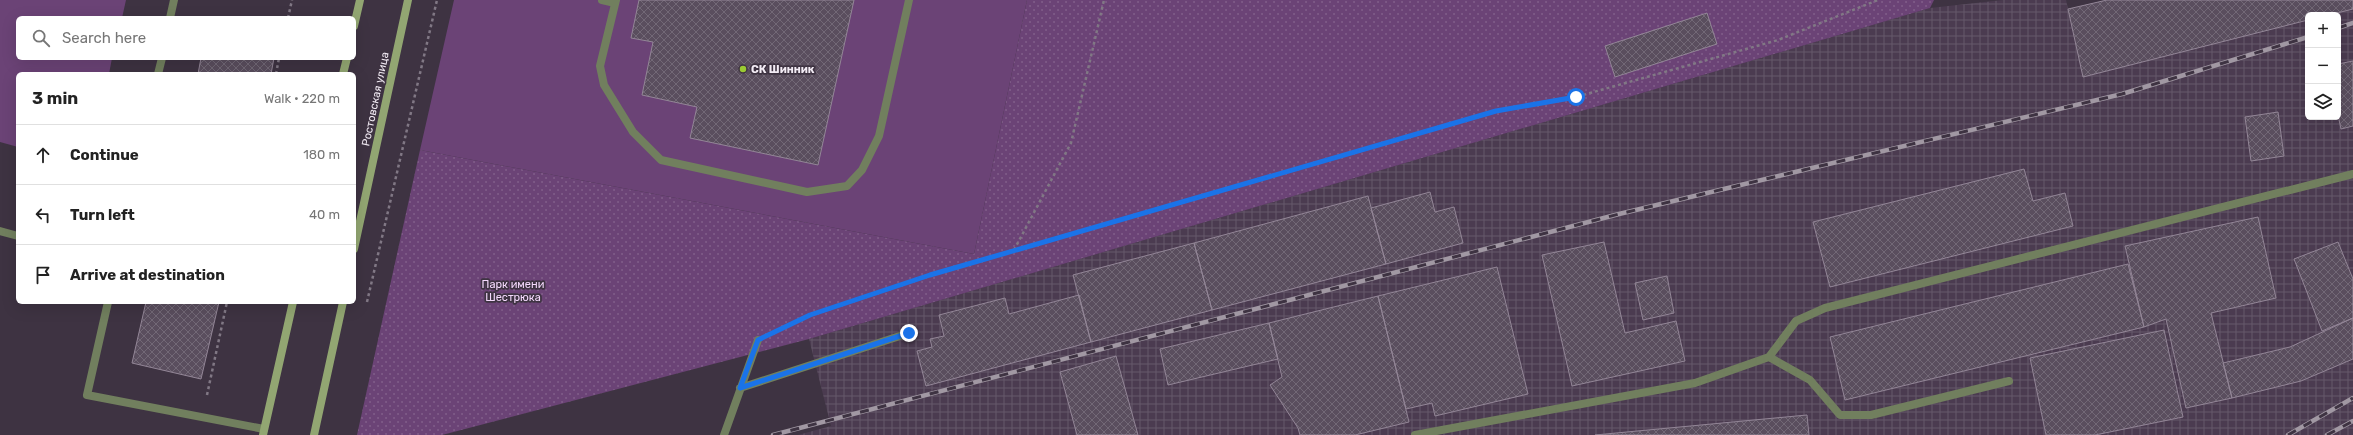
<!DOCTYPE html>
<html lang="en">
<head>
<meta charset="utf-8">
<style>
  :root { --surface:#fff; --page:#f2f2f2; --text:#222; --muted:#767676; --line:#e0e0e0 }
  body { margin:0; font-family:Rubik,sans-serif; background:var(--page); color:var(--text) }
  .controls { position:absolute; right:12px; top:12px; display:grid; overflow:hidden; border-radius:6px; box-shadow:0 4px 16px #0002 }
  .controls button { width:36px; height:36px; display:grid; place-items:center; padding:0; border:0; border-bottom:1px solid var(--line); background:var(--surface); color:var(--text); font:20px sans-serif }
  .stop { position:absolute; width:12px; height:12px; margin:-9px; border:3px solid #1a73e8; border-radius:50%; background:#fff }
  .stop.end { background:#1a73e8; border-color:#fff; box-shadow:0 1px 4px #0008 }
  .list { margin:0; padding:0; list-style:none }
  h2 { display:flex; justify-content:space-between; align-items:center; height:52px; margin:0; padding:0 16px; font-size:17px }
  h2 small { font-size:13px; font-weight:400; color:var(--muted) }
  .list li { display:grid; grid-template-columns:26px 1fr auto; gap:12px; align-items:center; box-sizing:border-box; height:60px; padding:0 16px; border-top:1px solid var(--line) }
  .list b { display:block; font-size:15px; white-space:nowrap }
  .list em { font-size:13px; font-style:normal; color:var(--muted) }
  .icon { flex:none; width:22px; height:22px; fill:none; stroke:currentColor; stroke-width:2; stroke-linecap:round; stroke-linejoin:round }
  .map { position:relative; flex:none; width:2353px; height:435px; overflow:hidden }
  .search { position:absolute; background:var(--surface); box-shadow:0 4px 16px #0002; left:16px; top:16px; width:340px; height:44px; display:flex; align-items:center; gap:10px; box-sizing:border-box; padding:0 14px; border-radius:6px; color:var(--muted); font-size:15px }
  .panel { position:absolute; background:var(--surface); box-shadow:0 4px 16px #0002; left:16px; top:72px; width:340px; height:232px; border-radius:6px }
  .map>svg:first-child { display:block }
  .industrial { fill:url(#industrial-grid); fill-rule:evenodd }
  .park { fill:url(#park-dots) }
  .pitch { fill:#6b4376 }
  .building { fill:url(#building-cross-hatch); stroke:#938697 }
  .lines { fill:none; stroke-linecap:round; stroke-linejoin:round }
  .path { stroke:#817885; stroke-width:2.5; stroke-dasharray:3 3; stroke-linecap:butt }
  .lane { stroke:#717f5e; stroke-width:8 }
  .secondary { stroke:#92a672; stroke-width:8 }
  .rail-casing { stroke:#a198a3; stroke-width:4.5 }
  .rail { stroke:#3e3342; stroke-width:3; stroke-dasharray:9; stroke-linecap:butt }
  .route { stroke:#1a73e8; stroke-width:5 }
  .poi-dot { fill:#9bcb33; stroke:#3e3342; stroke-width:1.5 }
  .labels { text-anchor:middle; stroke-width:3.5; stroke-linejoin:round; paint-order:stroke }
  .poi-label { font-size:11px; font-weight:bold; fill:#f2ebf4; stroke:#3e3342; text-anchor:start }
  .street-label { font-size:11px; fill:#f2ebf4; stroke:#3e3342 }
  .park-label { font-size:11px; fill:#f5d9fd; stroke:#3e3342 }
</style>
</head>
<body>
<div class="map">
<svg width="2353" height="435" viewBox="0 0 2353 435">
  <defs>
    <pattern id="industrial-grid" width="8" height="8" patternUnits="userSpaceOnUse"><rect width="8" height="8" fill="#4b3b50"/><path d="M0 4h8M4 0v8" fill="none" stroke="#65586a"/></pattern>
    <pattern id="park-dots" width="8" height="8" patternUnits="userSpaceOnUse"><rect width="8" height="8" fill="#6b4376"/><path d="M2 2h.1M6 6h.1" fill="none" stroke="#815e8a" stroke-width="1.8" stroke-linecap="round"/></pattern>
    <pattern id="building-cross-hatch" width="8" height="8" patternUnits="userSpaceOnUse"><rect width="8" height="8" fill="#5a4e5e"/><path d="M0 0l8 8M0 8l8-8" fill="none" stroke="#726876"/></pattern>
  </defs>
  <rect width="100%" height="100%" fill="#3e3342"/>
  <!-- industrial -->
  <path class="industrial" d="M2003 0H2066L2068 9 2107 0H2353V435H798L831 426 809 339 1930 8ZM2308 15H2338V117H2308Z"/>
  <!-- park -->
  <path class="park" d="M1027 0H1934L1930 8 809 339 442 435H357L420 150 974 254Z"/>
  <!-- pitch -->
  <path class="pitch" d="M0 0H126L122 18H18V58H112L109 74H18V147L0 142Z
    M454 0H1027L974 254 420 150Z"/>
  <!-- building -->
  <path class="building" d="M639 0H854L818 165 690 138 697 107 642 95 653 42 631 38Z
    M2107 0H2353V9L2329 15H2308V20L2083 77 2068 9Z
    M1707 13 1717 44 1615 77 1605 46Z
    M201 58H274L271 74H198Z
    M2353 61V126L2341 129 2338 115V64Z
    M2278 112 2284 156 2251 161 2245 117Z
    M2024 169 2033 201 2065 193 2073 226 1830 287 1813 222Z
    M1430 192 1435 212 1454 207 1463 243 1386 264 1371 208Z
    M1368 196 1386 264 1212 310 1194 243Z
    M2258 217 2276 298 2211 313 2232 398 2186 408 2166 319 2144 327 2125 246Z
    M1604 242 1625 333 1676 321 1685 361 1572 386 1542 255Z
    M2338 242 2353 279V318L2322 331 2294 259Z
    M1194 243 1212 310 1091 342 1073 275Z
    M2128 264 2144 327 1845 400 1830 337Z
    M1497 267 1528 394 1435 416 1432 403 1406 409 1378 296Z
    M1667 276 1674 313 1643 320 1635 283Z
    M1079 295 1091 342 926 386 917 351 932 347 930 339 944 336 939 315 1005 298 1009 314Z
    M1378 296 1409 422 1355 435H1300L1298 428 1270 385 1282 377 1269 323Z
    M146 302H219L201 379 132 363Z
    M2353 318V359L2301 381 2232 398 2223 363 2290 347Z
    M1269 323 1278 359 1168 385 1160 349Z
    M2164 330 2183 417 2095 435H2046L2030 358Z
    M1116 356 1138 435H1077L1060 372Z
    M1807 415 1809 435H1595Z"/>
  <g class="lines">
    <!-- path -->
    <path class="path" d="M288 18 292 0
      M276 74 279 58
      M1014 250 1071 143 1104 0
      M367 302 437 0
      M778 330 810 315 930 275 1496 111 1576 97 1778 40 1878 0
      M207 395 227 302"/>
    <!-- lane -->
    <path class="lane" d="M602 0 615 3
      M616 0 600 66 604 85 633 132 661 160 807 192 847 186 862 170 879 136 909 0
      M170 18 174 0
      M158 74 162 58
      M0 231 18 236
      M108 302 87 395 264 429
      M1769 357 1796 321 1825 308 2353 174
      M740 388 909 333
      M724 435 758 340
      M1415 435 1695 383 1769 357 1810 380 1840 415H1871L2009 381"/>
    <!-- secondary -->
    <path class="secondary" d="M354 26 360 0
      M343 74 347 58
      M354 249 408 0
      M263 435 293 302
      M314 435 343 302"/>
    <defs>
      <path id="rail" d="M2338 28 2353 23
        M773 435 1619 214 2122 94 2308 37
        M2288 435 2353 398
        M2327 435 2353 421"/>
    </defs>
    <!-- rail casing -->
    <use href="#rail" class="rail-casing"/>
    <!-- rail -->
    <use href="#rail" class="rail"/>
  </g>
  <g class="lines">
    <!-- route -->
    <path class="route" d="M909 333 740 388 758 340 810 315 930 275 1496 111 1576 97"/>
  </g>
  <!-- markers -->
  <circle class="poi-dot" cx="743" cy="69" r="4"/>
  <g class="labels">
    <!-- poi labels -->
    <g class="poi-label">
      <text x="751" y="73">СК Шинник</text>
    </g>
    <!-- street labels -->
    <g class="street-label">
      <text transform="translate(375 99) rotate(-78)" y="4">Ростовская улица</text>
    </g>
    <!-- park labels -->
    <g class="park-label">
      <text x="513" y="288">Парк имени<tspan x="513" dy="13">Шестрюка</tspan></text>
    </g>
  </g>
</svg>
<div class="controls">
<button>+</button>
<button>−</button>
<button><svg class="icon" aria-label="layers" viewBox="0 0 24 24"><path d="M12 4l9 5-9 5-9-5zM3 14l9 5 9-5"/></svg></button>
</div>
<div class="stop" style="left:1576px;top:97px"></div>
<div class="stop end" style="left:909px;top:333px"></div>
<div class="search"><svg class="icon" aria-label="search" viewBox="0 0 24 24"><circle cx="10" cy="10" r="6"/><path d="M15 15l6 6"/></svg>Search here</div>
<section class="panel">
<h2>3 min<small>Walk · 220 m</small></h2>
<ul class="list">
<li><svg class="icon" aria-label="ahead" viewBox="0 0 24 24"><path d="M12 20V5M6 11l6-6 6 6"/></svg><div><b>Continue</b></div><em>180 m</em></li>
<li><svg class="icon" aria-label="left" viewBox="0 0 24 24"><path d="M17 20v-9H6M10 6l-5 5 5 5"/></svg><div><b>Turn left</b></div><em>40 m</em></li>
<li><svg class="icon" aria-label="arrive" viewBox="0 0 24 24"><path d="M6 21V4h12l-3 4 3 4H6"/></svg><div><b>Arrive at destination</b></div></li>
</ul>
</section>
</div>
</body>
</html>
